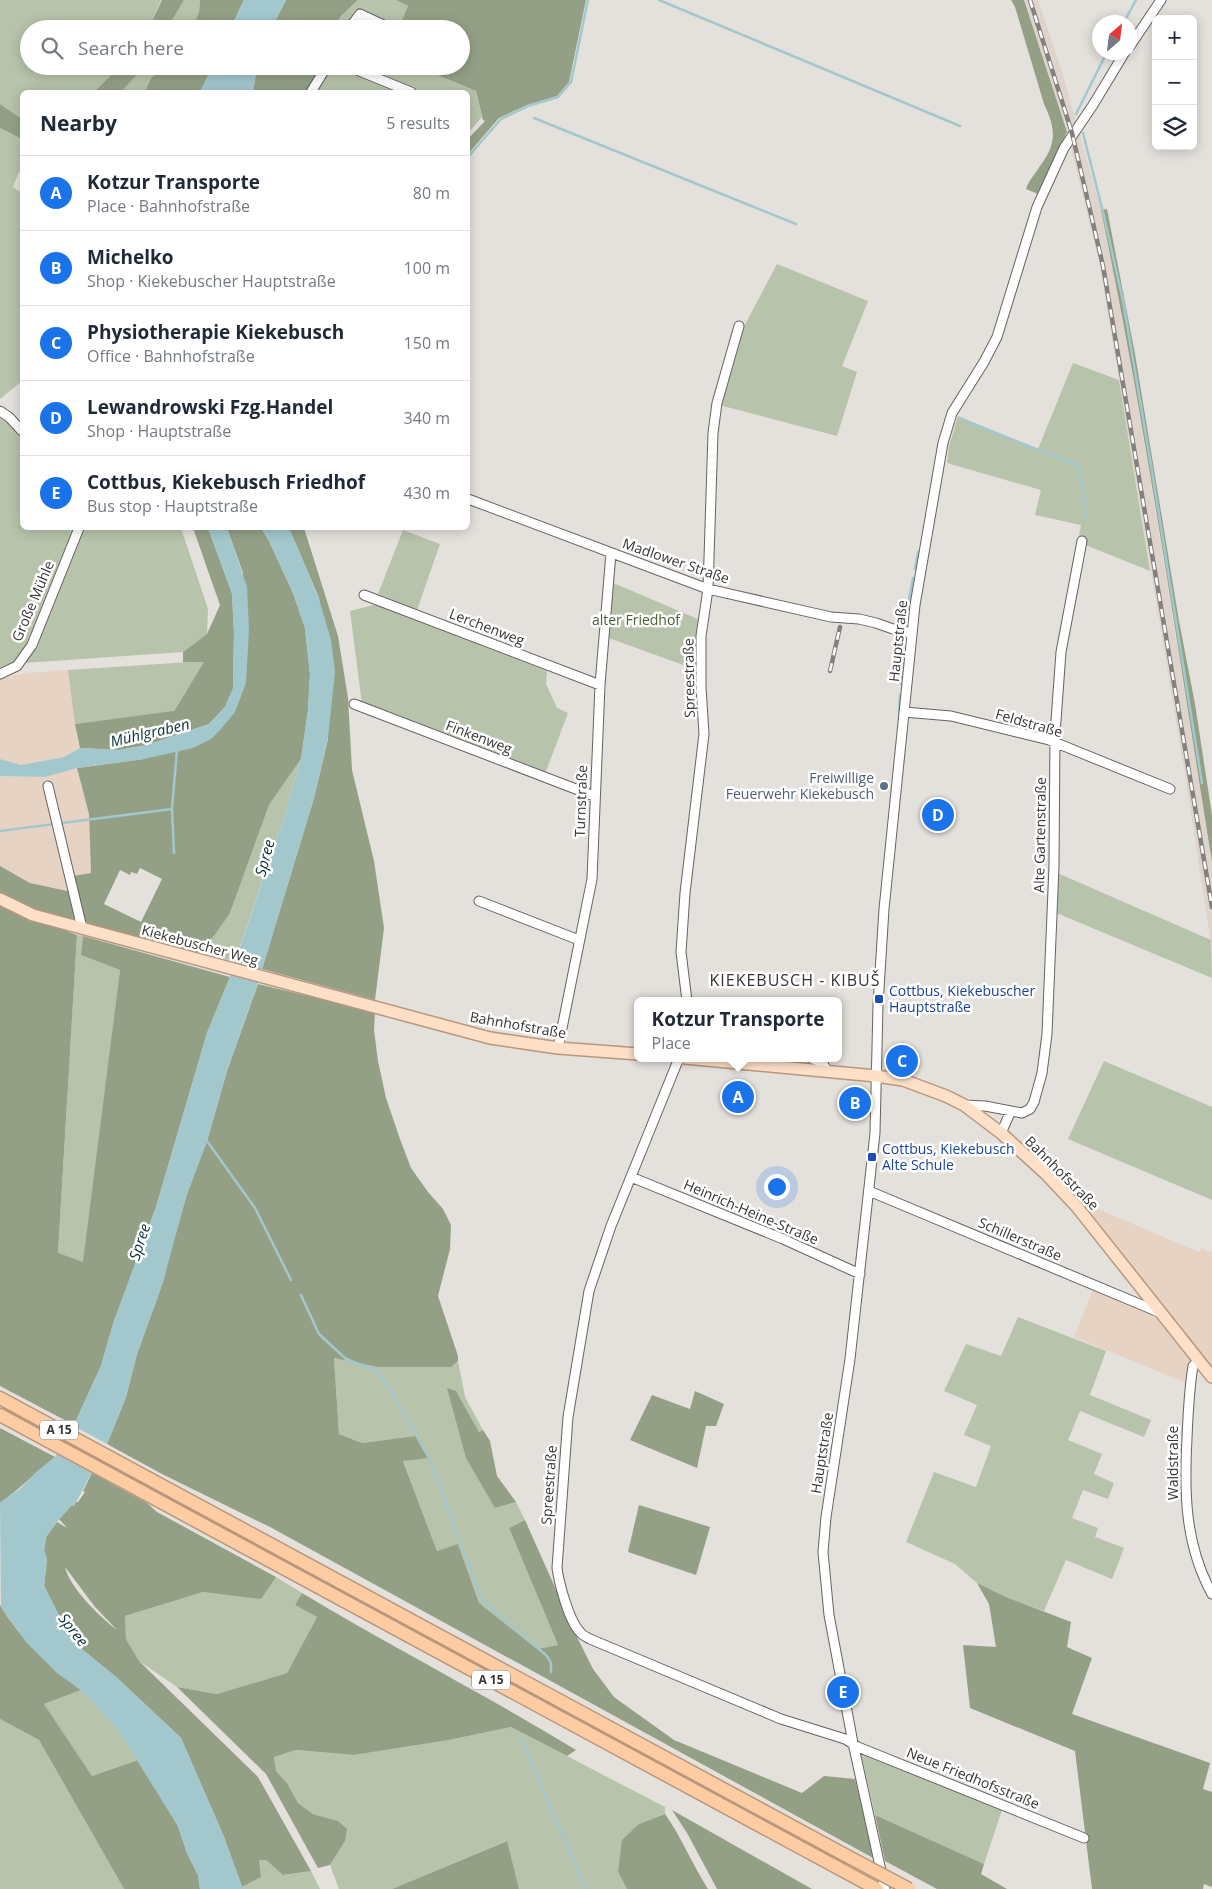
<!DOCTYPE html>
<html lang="en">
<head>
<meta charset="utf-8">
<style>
  :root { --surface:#fff; --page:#f6f6f7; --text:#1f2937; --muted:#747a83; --line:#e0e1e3; --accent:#1a73e8 }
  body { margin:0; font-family:"Open Sans",sans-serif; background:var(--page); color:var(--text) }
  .controls { position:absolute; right:15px; top:15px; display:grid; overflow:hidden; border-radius:8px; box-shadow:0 2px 12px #0003 }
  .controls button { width:45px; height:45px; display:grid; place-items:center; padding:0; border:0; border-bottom:1px solid var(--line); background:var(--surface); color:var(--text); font:25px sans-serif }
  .compass { position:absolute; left:1092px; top:15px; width:45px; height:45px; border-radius:50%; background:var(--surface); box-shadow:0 2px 12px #0003; rotate:28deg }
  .you { position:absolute; left:776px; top:1186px; width:18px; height:18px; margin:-12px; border:4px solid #fff; border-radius:50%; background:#1a73e8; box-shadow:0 0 0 8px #1a73e833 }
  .badge { display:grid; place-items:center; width:32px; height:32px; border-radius:50%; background:var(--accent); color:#fff; font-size:16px; font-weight:700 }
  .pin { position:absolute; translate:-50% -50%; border:2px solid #fff; box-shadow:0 1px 5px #0006 }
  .popup { position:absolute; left:634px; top:997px; width:208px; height:65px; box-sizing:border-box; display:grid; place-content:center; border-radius:8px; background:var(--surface); filter:drop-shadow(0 1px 4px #0005); font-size:16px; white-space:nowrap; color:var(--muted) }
  .popup b { font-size:19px; color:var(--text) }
  .popup::after { content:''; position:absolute; left:50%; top:100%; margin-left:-10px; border:10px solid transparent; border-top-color:var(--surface) }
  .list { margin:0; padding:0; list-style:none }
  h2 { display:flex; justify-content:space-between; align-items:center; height:65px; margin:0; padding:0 20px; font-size:21px }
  h2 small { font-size:16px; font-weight:400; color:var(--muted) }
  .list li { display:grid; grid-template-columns:32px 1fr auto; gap:15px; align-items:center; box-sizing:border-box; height:75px; padding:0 20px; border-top:1px solid var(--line) }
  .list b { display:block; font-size:19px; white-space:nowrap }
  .list p { margin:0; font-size:16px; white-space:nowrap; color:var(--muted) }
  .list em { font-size:16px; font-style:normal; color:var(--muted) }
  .icon { flex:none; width:28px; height:28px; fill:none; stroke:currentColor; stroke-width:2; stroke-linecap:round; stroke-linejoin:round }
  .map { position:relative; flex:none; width:1212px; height:1889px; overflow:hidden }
  .search { position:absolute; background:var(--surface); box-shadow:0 2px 12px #0003; left:20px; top:20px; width:450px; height:55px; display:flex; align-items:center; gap:12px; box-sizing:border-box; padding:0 18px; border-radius:28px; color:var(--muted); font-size:19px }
  .panel { position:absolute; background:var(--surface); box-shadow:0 2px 12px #0003; left:20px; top:90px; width:450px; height:440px; border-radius:8px }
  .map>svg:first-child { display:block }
  .commercial { fill:#e7d3c4 }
  .built { fill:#ded4cb }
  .green { fill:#b8c3ab }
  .forest { fill:#94a086; fill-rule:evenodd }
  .water { fill:#a2c8cd }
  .pier { fill:#e4e0dc }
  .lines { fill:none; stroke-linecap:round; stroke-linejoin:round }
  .stream { stroke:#a2c8cd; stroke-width:2.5 }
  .minor-casing { stroke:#666360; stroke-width:11 }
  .major-casing { stroke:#b8977c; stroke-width:14 }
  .highway-casing { stroke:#b8977c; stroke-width:15 }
  .minor { stroke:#fff; stroke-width:9 }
  .major { stroke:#fee0c8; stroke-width:11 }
  .highway { stroke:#fdcca3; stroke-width:12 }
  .rail-casing { stroke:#83807e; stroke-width:4.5 }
  .rail { stroke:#fff; stroke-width:2.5; stroke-dasharray:8; stroke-linecap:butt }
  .highway-bridge-casing { stroke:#b8977c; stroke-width:15; stroke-linecap:butt }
  .highway-bridge { stroke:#fdcca3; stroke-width:12 }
  .service-dot { fill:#5c6f8a; stroke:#fff; stroke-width:2 }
  .transit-dot { fill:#1a4fb4; stroke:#fff; stroke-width:2 }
  .labels { text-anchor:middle; stroke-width:5; stroke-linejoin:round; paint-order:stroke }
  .shield { fill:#fff; stroke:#737271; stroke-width:1 }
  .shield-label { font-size:12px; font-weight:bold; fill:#373534 }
  .street-label { font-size:14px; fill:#373534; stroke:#fff }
  .park-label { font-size:14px; fill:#4c5f33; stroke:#fff }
  .service-label { font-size:14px; fill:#4e5e75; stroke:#fff; text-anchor:end }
  .transit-label { font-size:14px; fill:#164399; stroke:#fff; text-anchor:start }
  .water-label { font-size:15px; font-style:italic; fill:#092f34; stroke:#fff }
  .quarter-label { font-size:16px; letter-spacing:1px; fill:#373534; stroke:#fff }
</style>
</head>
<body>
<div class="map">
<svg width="1212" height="1889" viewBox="0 0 1212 1889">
  <rect width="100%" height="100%" fill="#e4e0dc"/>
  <!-- commercial -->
  <path class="commercial" d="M68 670 80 748 64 757 21 765 0 759V679L26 673Z
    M77 768 89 814 91 873 72 892 30 883 0 866V776L45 777Z
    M1093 1207 1199 1252 1202 1248 1212 1253V1367L1086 1208Z
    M1093 1290 1156 1317 1192 1358 1186 1383 1074 1337Z"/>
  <!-- built -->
  <path class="built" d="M1024 0H1038L1060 65 1101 210 1113 265 1149 471 1212 862V950L1187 787 1100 266 1067 132Z"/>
  <!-- green -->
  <path class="green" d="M0 0H161L148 29H29V66H120L94 92H22V119L0 104Z
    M184 0H200L199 12 192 29H167Z
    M358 0H396L408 6 398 29H336L340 17Z
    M145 66H164L151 78 145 92H121Z
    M321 66H416L476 91 482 117 468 133V92H309Z
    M0 128 22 139V172H19L13 187 22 193V381L0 399Z
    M777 264 868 301 842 366 857 372 837 436 719 405 740 334Z
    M1073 363 1119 380 1150 571 1078 542 1081 525 1035 515 1041 490 947 463 949 446 958 416 1038 449Z
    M0 414 7 418 22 436V528H75L28 645 14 663 0 670Z
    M81 528H181L208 609 207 634 183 652 24 663Z
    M403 530 440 544 417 610 378 594Z
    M611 582 700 620 697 670 606 637Z
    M378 604 547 671 546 684 557 708 568 713 545 774 362 704 350 611Z
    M205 661 173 712 75 724 68 670Z
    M301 759 286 811 235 961 197 953 215 935 230 913 269 805Z
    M1055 872 1211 940 1212 978 1054 912Z
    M77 935 83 936 82 955 120 970 84 1263 58 1254Z
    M1104 1061 1212 1107V1200L1068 1139Z
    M1018 1317 1106 1351 1090 1395 1151 1420 1144 1437 1080 1411 1068 1440 1102 1454 1094 1474 1114 1483 1108 1499 1083 1490 1072 1518 1098 1528 1095 1537 1124 1548 1112 1579 1066 1560 1044 1611 1006 1597 977 1583 955 1564 906 1542 934 1472 976 1487 991 1446 964 1435 977 1405 944 1391 966 1344 1001 1356Z
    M334 1358 377 1367H451L458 1361 465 1397 483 1430 479 1432 456 1391 495 1508 516 1502 525 1520 509 1528 558 1645 537 1649 479 1603 458 1545 437 1551 403 1460 415 1436 362 1443 339 1434Z
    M276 1577 302 1593 295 1605 317 1617 287 1673 217 1694 177 1687 139 1661 126 1639 125 1616 203 1592 261 1598Z
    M81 1690 118 1730 138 1760 92 1776 44 1704Z
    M0 1719 39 1740 124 1889H0Z
    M511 1727 665 1807V1814L639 1824 618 1872 627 1889H519L506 1841 392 1889H339L330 1865 345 1841 338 1821 313 1814 297 1802 287 1783 276 1771 274 1757 296 1750 354 1755 449 1740Z
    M860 1749 1002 1810 984 1864 875 1815Z
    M259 1860H266L283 1875 311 1871 320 1889H243L242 1887 261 1877Z"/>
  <!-- forest -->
  <path class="forest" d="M162 0H184L167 29H148Z
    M200 0H244L230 29H192L199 12Z
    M286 0H358L340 17 336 29H271Z
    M396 0H586L569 82 557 96 527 105 499 118 468 154V139L485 121 483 120 476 91 416 66H461V29H398L408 6Z
    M1011 0H1024L1067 132 1038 194 1026 189C1029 180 1035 174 1040 166 1057 144 1056 129 1044 104L1015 7Z
    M120 66H145L121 92H94Z
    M164 66H213L200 92H145L151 78Z
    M257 66H321L309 92H253Z
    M0 104 22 119V139L0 128Z
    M1107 209 1135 354 1179 621 1195 704 1212 815V862C1177 645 1146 426 1101 210Z
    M193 528H208L232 593 234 632 233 689 225 707 209 724 147 745 119 750 80 748 75 724 174 711 204 662H183V652L207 634 220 605Z
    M227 528H261L269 541 293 593 305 628 310 674 308 710 301 759 269 805 230 913 215 935 197 953 86 926 73 876 91 873 89 814 77 768 144 759 235 712 243 573ZM140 868 162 879 141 922 104 904 120 870 130 875 131 872 137 874Z
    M289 528H304L338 636 348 698 352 770 374 861 384 928 375 1000 262 969 314 798 328 739 319 598Z
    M0 866 30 883 72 892 78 924 39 915 0 894Z
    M0 903 42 922 77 935 58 1253 83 1262 120 970 81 955 83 936 230 977 207 1033 156 1207 113 1324 101 1366 74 1425 0 1386Z
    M258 984 375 1012 374 1030 378 1061 386 1098 400 1139 411 1168 428 1192 443 1209 451 1225 450 1249 438 1296 458 1356V1361L451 1367H377L334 1358 339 1434 362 1443 415 1436 428 1458 403 1461 437 1551 458 1544 479 1603 537 1649 558 1645 509 1528 525 1520 577 1637 593 1669 614 1697 674 1740 802 1793 824 1776 855 1779 875 1859 270 1527 162 1474 107 1444 126 1397 137 1354 163 1282 171 1247 187 1194 207 1141 227 1071Z
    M447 1388 456 1391 479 1432 483 1430 490 1441 497 1476 516 1502 495 1508 466 1458Z
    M695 1391 724 1404 716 1426H706L697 1468 630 1440 652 1395 690 1409Z
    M0 1428 55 1457C36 1472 20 1489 0 1503Z
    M92 1473 147 1503 157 1512 276 1577 261 1599 203 1592 125 1616 126 1639 139 1661 258 1777 311 1871 283 1875 266 1860H259L261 1877 242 1887 224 1837 181 1738 116 1677 72 1641 44 1586 47 1559 44 1550 46 1537 57 1522 67 1528 59 1519 72 1505 74 1506 76 1502H78L85 1492 83 1491ZM65 1567 95 1607 117 1630C99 1616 70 1588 65 1567Z
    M639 1505 710 1527 696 1575 628 1552Z
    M977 1583 1006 1597 1071 1622 1067 1647 1092 1658 1072 1714 1210 1763 1203 1789 1212 1792V1887L1204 1884 1203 1889H1092L1075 1751 970 1708 963 1645 996 1647 989 1604Z
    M302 1593C392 1647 486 1695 576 1750L567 1756 511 1727 449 1740 354 1755 296 1750 274 1757 276 1771 287 1783 298 1803 313 1814 338 1821 347 1829 345 1841 330 1865 318 1868 266 1774 177 1687 217 1694 287 1673 317 1617 295 1605Z
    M0 1605C21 1640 49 1667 81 1690L44 1704 92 1776 138 1760 178 1826 187 1853 198 1875 200 1889H124L39 1740 0 1719Z
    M672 1810 812 1889H717L687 1833Z
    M665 1814C682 1838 692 1864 708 1889H627L618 1872 622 1840 639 1824Z
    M875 1815 984 1864 981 1874 1007 1889H937L885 1861Z
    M507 1841 519 1889H392Z"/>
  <!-- water -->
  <path class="water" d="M244 0H286L271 29H230Z
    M213 66H257L253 92H200Z
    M208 528H227L247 587 249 630 246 683 235 712 220 730 211 739 193 748 144 759 77 768 45 777 0 776V759L21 765 64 757 80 748 119 750 147 745 209 724 225 707 233 688 234 632 232 594Z
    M261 528H289L319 599 331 640 335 672 328 738 314 798 258 983 227 1071 207 1141 187 1194 163 1282 137 1354 126 1397 107 1444 74 1506 72 1505 57 1522 46 1537 44 1550 47 1559 44 1586 72 1641 116 1677 181 1738 224 1837 243 1889H200L198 1875 187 1853 178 1826 118 1730 81 1690 57 1673 26 1642 1 1607 0 1503 21 1488 36 1472 55 1457 74 1425 101 1366 113 1324 156 1207 207 1033 230 977 286 811 301 759 308 710 310 674 305 628 293 593 269 541Z"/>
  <!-- pier -->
  <path class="pier" d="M72 1425 109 1445 94 1474 55 1453Z"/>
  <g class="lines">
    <!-- stream -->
    <path class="stream" d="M659 0 960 126
      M1124 22 1136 0
      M1076 114 1107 52
      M534 118 796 224
      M1083 133 1104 216 1123 301 1151 465 1202 783
      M468 157 501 119 528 106 558 97 571 82 588 0
      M960 419 1079 466 1086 518
      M915 569 918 552
      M907 611 913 578
      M901 684 904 653
      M899 712 900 695
      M0 831 172 809
      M174 853 172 809 177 749
      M207 1141 255 1208 291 1280
      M301 1295 319 1334 346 1359 377 1371 394 1396 429 1458 482 1600 547 1656 551 1663V1672
      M521 1739 586 1889"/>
    <defs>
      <path id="minor" d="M349 29 360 14 388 27
        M1130 46 1161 0
        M347 66 411 92
        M311 92 327 66
        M0 411 9 417 22 431
        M468 499 708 589 831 617 859 619 876 623 893 629 911 633
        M364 595 600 685
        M0 674 17 666 32 645 79 528
        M354 704 594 796
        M904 712 951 716 1049 740 1170 789
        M48 786 82 928
        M479 901 579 940
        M687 1001 681 952 685 893 704 734 701 687V636L708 589 713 433 717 403 739 326
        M558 1048 592 879 600 685 611 553
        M679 1058 611 1226 589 1291 568 1417 557 1568C559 1583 569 1621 580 1632 582 1635 586 1637 590 1639L781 1719 845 1739 858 1747 1084 1838
        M811 1058 823 1063 827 1072
        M964 1105 985 1106 1022 1113 1030 1109 1034 1102 1042 1073 1047 1034 1054 866 1055 734 1061 652 1082 541
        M1001 1133 1011 1111
        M631 1177 783 1239 860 1274
        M869 1191 1161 1313
        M1199 1361 1193 1366C1189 1390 1188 1414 1187 1438 1184 1493 1185 1545 1212 1594
        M885 1889 853 1743 829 1615 823 1552 826 1517 850 1359 875 1133 878 1005 884 909 915 605 943 443 952 413 984 362 997 337 1037 207 1064 148 1093 105 1125 52"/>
      <path id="major" d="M0 899 33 915 490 1038 558 1048 638 1054
        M685 1058 876 1076 903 1080 946 1096 964 1105 1001 1133 1046 1174 1077 1207 1212 1377"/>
      <path id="highway" d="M0 1398 847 1856
        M0 1415 877 1889"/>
    </defs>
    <!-- minor casing -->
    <use href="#minor" class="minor-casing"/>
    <!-- major casing -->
    <use href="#major" class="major-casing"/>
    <!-- highway casing -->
    <use href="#highway" class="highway-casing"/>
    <!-- minor -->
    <use href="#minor" class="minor"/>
    <!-- major -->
    <use href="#major" class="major"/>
    <!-- highway -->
    <use href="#highway" class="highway"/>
    <defs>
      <path id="rail" d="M1030 0 1072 133 1103 266 1212 907
        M830 671 840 627"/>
    </defs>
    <!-- rail casing -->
    <use href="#rail" class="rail-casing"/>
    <!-- rail -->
    <use href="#rail" class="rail"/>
    <defs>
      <path id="highway-bridge" d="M847 1856 909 1889"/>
    </defs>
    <!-- highway-bridge casing -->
    <use href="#highway-bridge" class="highway-bridge-casing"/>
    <!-- highway-bridge -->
    <use href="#highway-bridge" class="highway-bridge"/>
  </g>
  <!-- markers -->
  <circle class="service-dot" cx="884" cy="786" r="5"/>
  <g class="transit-dot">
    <rect x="874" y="994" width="10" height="10" rx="2.5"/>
    <rect x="867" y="1152" width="10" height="10" rx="2.5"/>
  </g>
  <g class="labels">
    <!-- shield labels -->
    <g class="shield">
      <rect x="40" y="1420.5" width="38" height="19" rx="4"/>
      <rect x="472" y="1670.5" width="38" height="19" rx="4"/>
    </g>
    <g class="shield-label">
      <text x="59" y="1434">A 15</text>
      <text x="491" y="1684">A 15</text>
    </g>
    <!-- street labels -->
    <g class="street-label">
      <text transform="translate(676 561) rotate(19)" y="5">Madlower Straße</text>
      <text transform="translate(33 601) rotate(-67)" y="5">Große Mühle</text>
      <text transform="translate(487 627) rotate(21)" y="5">Lerchenweg</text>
      <text transform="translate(898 641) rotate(-84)" y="5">Hauptstraße</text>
      <text transform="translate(689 678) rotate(-91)" y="5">Spreestraße</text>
      <text transform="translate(1029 723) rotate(16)" y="5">Feldstraße</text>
      <text transform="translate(479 737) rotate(21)" y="5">Finkenweg</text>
      <text transform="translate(581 801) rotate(-88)" y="5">Turnstraße</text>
      <text transform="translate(1040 835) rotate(-89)" y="5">Alte Gartenstraße</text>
      <text transform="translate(200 945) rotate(15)" y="5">Kiekebuscher Weg</text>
      <text transform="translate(518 1025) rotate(10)" y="5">Bahnhofstraße</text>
      <text transform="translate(1062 1173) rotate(45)" y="5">Bahnhofstraße</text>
      <text transform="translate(751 1212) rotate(23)" y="5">Heinrich-Heine-Straße</text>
      <text transform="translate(1020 1239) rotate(23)" y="5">Schillerstraße</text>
      <text transform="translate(822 1453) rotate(-81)" y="5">Hauptstraße</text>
      <text transform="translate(1173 1463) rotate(-90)" y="5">Waldstraße</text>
      <text transform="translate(549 1485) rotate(-86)" y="5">Spreestraße</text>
      <text transform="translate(973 1778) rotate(22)" y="5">Neue Friedhofsstraße</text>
    </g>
    <!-- park labels -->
    <g class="park-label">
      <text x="636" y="625">alter Friedhof</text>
    </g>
    <!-- service labels -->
    <g class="service-label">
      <text x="874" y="783">Freiwillige<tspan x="874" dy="16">Feuerwehr Kiekebusch</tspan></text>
    </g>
    <!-- transit labels -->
    <g class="transit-label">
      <text x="889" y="996">Cottbus, Kiekebuscher<tspan x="889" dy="16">Hauptstraße</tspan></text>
      <text x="882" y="1154">Cottbus, Kiekebusch<tspan x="882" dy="16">Alte Schule</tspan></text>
    </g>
    <!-- water labels -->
    <g class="water-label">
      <text transform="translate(150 733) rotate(-13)" y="5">Mühlgraben</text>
      <text transform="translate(265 858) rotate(-75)" y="5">Spree</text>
      <text transform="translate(140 1242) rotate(-72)" y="5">Spree</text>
      <text transform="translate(73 1630) rotate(52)" y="5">Spree</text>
    </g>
    <!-- quarter labels -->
    <g class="quarter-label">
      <text x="795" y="986">KIEKEBUSCH - KIBUŠ</text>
    </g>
  </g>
</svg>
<div class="controls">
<button>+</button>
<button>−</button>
<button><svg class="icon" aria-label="layers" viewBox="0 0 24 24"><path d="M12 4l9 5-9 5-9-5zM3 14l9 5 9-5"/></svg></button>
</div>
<svg class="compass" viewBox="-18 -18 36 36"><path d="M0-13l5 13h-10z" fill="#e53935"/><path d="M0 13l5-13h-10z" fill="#747a83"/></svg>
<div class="you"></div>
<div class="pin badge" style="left:738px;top:1097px">A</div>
<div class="popup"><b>Kotzur Transporte</b>Place</div>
<div class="pin badge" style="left:855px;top:1103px">B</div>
<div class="pin badge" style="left:902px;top:1061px">C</div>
<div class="pin badge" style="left:938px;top:815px">D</div>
<div class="pin badge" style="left:843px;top:1692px">E</div>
<div class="search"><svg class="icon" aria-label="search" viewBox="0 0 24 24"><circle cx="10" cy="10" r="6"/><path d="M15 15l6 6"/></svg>Search here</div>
<section class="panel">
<h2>Nearby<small>5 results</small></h2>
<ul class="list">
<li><span class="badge">A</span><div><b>Kotzur Transporte</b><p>Place · Bahnhofstraße</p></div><em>80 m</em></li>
<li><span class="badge">B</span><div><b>Michelko</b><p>Shop · Kiekebuscher Hauptstraße</p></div><em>100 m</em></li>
<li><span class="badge">C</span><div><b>Physiotherapie Kiekebusch</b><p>Office · Bahnhofstraße</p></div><em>150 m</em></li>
<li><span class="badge">D</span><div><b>Lewandrowski Fzg.Handel</b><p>Shop · Hauptstraße</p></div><em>340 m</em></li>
<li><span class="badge">E</span><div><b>Cottbus, Kiekebusch Friedhof</b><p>Bus stop · Hauptstraße</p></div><em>430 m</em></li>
</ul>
</section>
</div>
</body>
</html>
